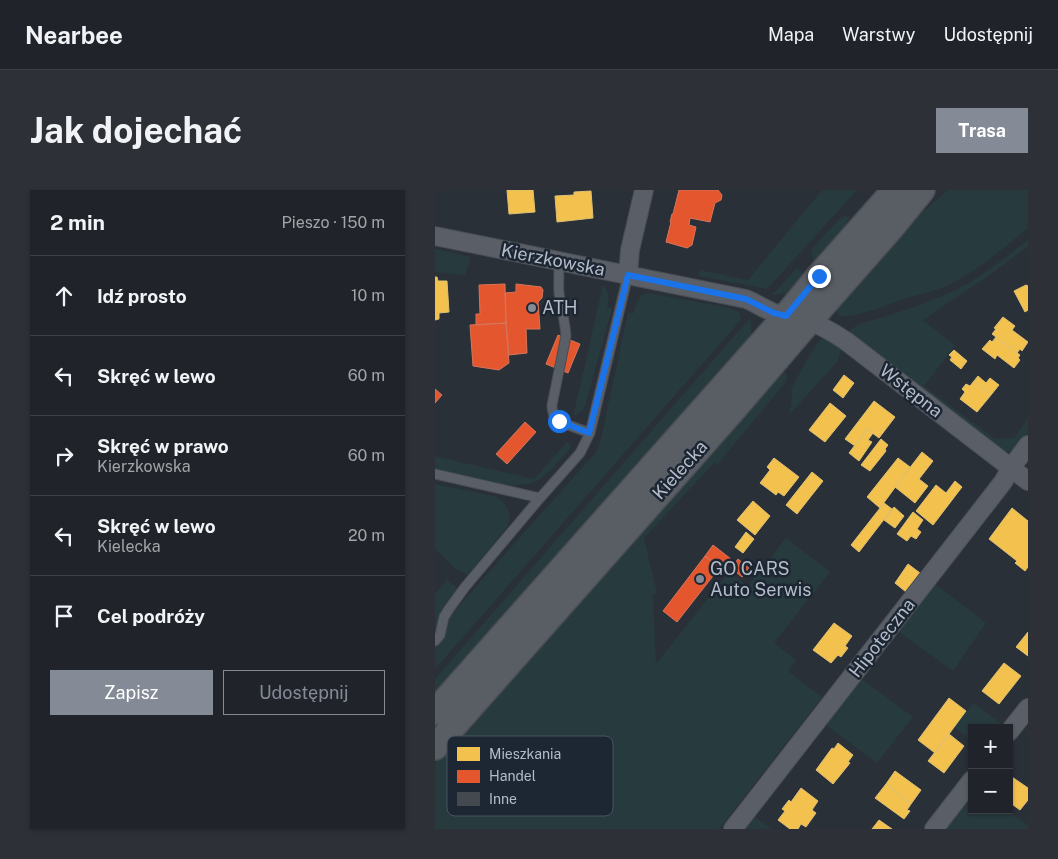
<!DOCTYPE html>
<html lang="pl">
<head>
<meta charset="utf-8">
<style>
  :root { --surface:#20242a; --page:#2d3036; --text:#f1f3f6; --muted:#a2a4a8; --line:#3d4147; --accent:#848b96 }
  body { margin:0; font-family:"Public Sans",sans-serif; background:var(--page); color:var(--text) }
  .controls { position:absolute; right:15px; bottom:15px; display:grid; overflow:hidden; border-radius:0px; box-shadow:0 1px 4px #0004 }
  .controls button { width:45px; height:45px; display:grid; place-items:center; padding:0; border:0; border-bottom:1px solid var(--line); background:var(--surface); color:var(--text); font:25px sans-serif }
  .stop { position:absolute; width:15px; height:15px; margin:-11px; border:4px solid #1a73e8; border-radius:50%; background:#fff }
  .stop.end { background:#1a73e8; border-color:#fff; box-shadow:0 1px 5px #0008 }
  .list { margin:0; padding:0; list-style:none }
  h2 { display:flex; justify-content:space-between; align-items:center; height:65px; margin:0; padding:0 20px; font-size:21px }
  h2 small { font-size:16px; font-weight:400; color:var(--muted) }
  .list li { display:grid; grid-template-columns:32px 1fr auto; gap:15px; align-items:center; box-sizing:border-box; height:80px; padding:0 20px; border-top:1px solid var(--line) }
  .list b { display:block; font-size:19px; white-space:nowrap }
  .list p { margin:0; font-size:16px; white-space:nowrap; color:var(--muted) }
  .list em { font-size:16px; font-style:normal; color:var(--muted) }
  .actions { display:flex; gap:10px; padding:15px 20px }
  .actions a { flex:1; padding:11px 0; border:1px solid var(--accent); border-radius:0px; text-align:center; font-size:18px; color:var(--accent) }
  .actions .main { background:var(--accent); color:#fff }
  .icon { flex:none; width:28px; height:28px; fill:none; stroke:currentColor; stroke-width:2; stroke-linecap:round; stroke-linejoin:round }
  .map { position:relative; flex:none; width:593px; height:639px; overflow:hidden; border-radius:0px }
  header { display:flex; align-items:center; gap:30px; box-sizing:border-box; height:70px; padding:0 25px; background:var(--surface); border-bottom:1px solid var(--line) }
  header strong { font-size:24px }
  nav { display:flex; gap:28px; margin-inline-start:auto; font-size:18px }
  .intro { display:flex; align-items:center; justify-content:space-between; box-sizing:border-box; height:120px; padding:0 30px }
  h1 { margin:0; font-size:35px }
  .button { padding:12px 22px; border-radius:0px; background:var(--accent); color:#fff; font-size:18px; font-weight:700 }
  main { display:flex; gap:30px; padding:0 30px }
  aside { flex:1; background:var(--surface); border-radius:0px; box-shadow:0 1px 4px #0004 }
  .map>svg:first-child { display:block }
  .green { fill:#273a3e }
  .homes { fill:#f2c14e; stroke:#dfc073 }
  .shops { fill:#e4572e; stroke:#d6755c }
  .lines { fill:none; stroke-linecap:round; stroke-linejoin:round }
  .lane-casing { stroke:#484c53; stroke-width:11 }
  .street-casing { stroke:#484c53; stroke-width:20 }
  .secondary-casing { stroke:#484c53; stroke-width:28 }
  .lane { stroke:#5a5e66; stroke-width:9 }
  .street { stroke:#5a5e66; stroke-width:18 }
  .secondary { stroke:#595d64; stroke-width:25 }
  .route { stroke:#1a73e8; stroke-width:6 }
  .poi-dot { fill:#848b96; stroke:#1d2633; stroke-width:2 }
  .labels { text-anchor:middle; stroke-width:5; stroke-linejoin:round; paint-order:stroke }
  .street-label { font-size:18px; fill:#b4bcc9; stroke:#1d2633 }
  .poi-label { font-size:18px; fill:#b4bcc9; stroke:#1d2633; text-anchor:start }
  .key { fill:#1d2633; stroke:#4a5360; stroke-width:1 }
  .key-label { font-size:14px; fill:#b4bcc9 }
</style>
</head>
<body>
<header>
<strong>Nearbee</strong>
<nav><a>Mapa</a><a>Warstwy</a><a>Udostępnij</a></nav>
</header>
<div class="intro"><h1>Jak dojechać</h1><a class="button">Trasa</a></div>
<main>
<aside>
<h2>2 min<small>Pieszo · 150 m</small></h2>
<ul class="list">
<li><svg class="icon" aria-label="ahead" viewBox="0 0 24 24"><path d="M12 20V5M6 11l6-6 6 6"/></svg><div><b>Idź prosto</b></div><em>10 m</em></li>
<li><svg class="icon" aria-label="left" viewBox="0 0 24 24"><path d="M17 20v-9H6M10 6l-5 5 5 5"/></svg><div><b>Skręć w lewo</b></div><em>60 m</em></li>
<li><svg class="icon" aria-label="right" viewBox="0 0 24 24"><path d="M7 20v-9h11M14 6l5 5-5 5"/></svg><div><b>Skręć w prawo</b><p>Kierzkowska</p></div><em>60 m</em></li>
<li><svg class="icon" aria-label="left" viewBox="0 0 24 24"><path d="M17 20v-9H6M10 6l-5 5 5 5"/></svg><div><b>Skręć w lewo</b><p>Kielecka</p></div><em>20 m</em></li>
<li><svg class="icon" aria-label="arrive" viewBox="0 0 24 24"><path d="M6 21V4h12l-3 4 3 4H6"/></svg><div><b>Cel podróży</b></div></li>
</ul>
<div class="actions"><a class="main">Zapisz</a><a>Udostępnij</a></div>
</aside>
<div class="map">
<svg width="593" height="639" viewBox="0 0 593 639">
  <rect width="100%" height="100%" fill="#2a3038"/>
  <!-- green -->
  <path class="green" d="M387 0H422L332 99 264 86 265 80 313 90Z
    M513 0H593V38C567 59 541 82 511 96 496 103 479 105 463 111 444 118 425 126 404 127L401 116 467 40Z
    M415 26 400 55 382 76 378 71 376 60 406 27Z
    M593 50V56L560 81 488 130 520 156 489 196 560 249 579 248 593 228V244L581 259 576 261H567L415 144 416 139 425 134C460 123 497 113 530 95 552 83 573 65 593 50Z
    M0 59 36 67 30 85 0 82Z
    M362 78 372 87 355 103 337 105Z
    M168 95C175 104 174 106 172 117L177 119 149 219 138 227Z
    M212 103 295 118 305 123 306 130 0 479V404L12 390 23 399 13 428 161 262 165 253 193 123H199C201 113 203 106 212 103Z
    M315 128 316 132V147L0 510V489Z
    M388 147 407 157 402 172 354 225C356 216 358 209 356 199L377 161Z
    M346 178C351 183 354 186 350 193L281 276 280 272 209 348 222 403 218 405 221 474 294 382 313 396 351 348 395 382 339 453 361 470 353 481 387 507 284 639H0V573Z
    M132 252 136 255 134 260C110 285 105 299 67 294L0 280V266L99 289Z
    M0 294 59 306C72 312 78 324 72 337L33 385 22 380 0 359Z
    M500 394 551 433 518 481 464 442Z
    M427 489 478 527 442 573 391 535Z
    M538 513 569 535 567 538H537V551L519 537Z
    M537 607V620H572L593 636V639H511Z
    M320 627 337 639H311Z"/>
  <!-- homes -->
  <path class="homes" d="M72 0H98L100 22 74 24Z
    M156 1 158 28 122 32 120 6 139 5V2Z
    M0 87H2L3 91H12L14 122 4 123V129L0 130Z
    M591 95 593 96V120L590 122 579 101Z
    M568 127 580 136 577 140 593 152 587 161 585 159 582 163 557 144 561 139 559 138Z
    M561 147 585 165 583 168 585 170 579 178 562 165 560 169 547 159 555 150 557 152Z
    M519 160 532 171 526 179 515 170 517 167 514 165Z
    M409 185 419 193 408 208 398 200Z
    M543 186 551 193 555 188 564 195 556 205 539 191Z
    M539 191 556 205 542 222 525 209 530 202 527 199 531 194 535 196Z
    M439 211 460 227 444 248 432 239 420 256 410 249Z
    M395 213 411 226 390 252 374 240Z
    M432 239 438 243 433 250 437 252 424 271 414 263Z
    M446 249 453 255 450 259 451 261 435 281 426 275Z
    M487 262 498 271 484 289 493 296 480 313 460 297Z
    M339 268 364 287 349 306 343 302 341 305 325 293 335 280 332 277Z
    M463 268 475 277 445 318 432 307Z
    M377 282 388 291 362 324 351 315Z
    M520 291 527 297 498 335 481 321 501 295 511 303Z
    M318 311 335 326 320 345 302 330Z
    M449 313 457 319 424 362 416 355Z
    M459 317 469 326 460 338 449 330Z
    M577 318 593 331V377L590 381 580 373 582 371 554 349Z
    M478 322 488 330 482 339 486 342 481 349 476 346 472 351 462 344Z
    M311 342 319 349 308 363 300 357Z
    M473 374 485 383 471 402 460 393Z
    M399 433 417 446 410 456 413 458 406 467 403 465 396 473 378 460Z
    M593 442V466L581 457Z
    M569 473 586 486 564 514 547 501Z
    M514 508 531 521 500 563 483 550Z
    M514 544 529 556 509 583 493 571Z
    M403 553 418 565 413 572 415 573 398 594 381 580 397 558 399 559Z
    M460 581 486 600 476 614 451 594Z
    M577 587 593 598V610L585 620 574 612V591Z
    M451 594 476 614 472 620 475 621 469 629 440 608Z
    M366 598 383 611 377 620 381 623 371 637 366 634 363 639H355L343 630 350 621 347 619 354 610 356 612Z
    M444 630 457 639H437Z"/>
  <!-- shops -->
  <path class="shops" d="M244 0H283L287 5 286 10 280 13 275 32 255 28 254 35 261 37 257 55 252 58 231 52 236 32H235L237 24H238Z
    M70 94 71 133 41 135V124H45L44 95Z
    M81 94 106 97 108 100 107 108 103 112 105 139H91L92 163 74 165 71 133 70 103 81 102Z
    M71 133 74 173 64 180 38 176 35 135Z
    M123 145 145 154 133 183 111 174Z
    M0 199 7 205 0 213Z
    M90 232 101 242 72 274 61 264Z
    M278 355 296 369 288 379 270 366Z
    M270 366 285 377 242 432 228 421Z
    M303 369 314 378 307 387 296 378Z"/>
  <g class="lines">
    <defs>
      <path id="lane" d="M123 71C125 82 123 93 124 103 126 117 130 131 131 146L117 215C117 219 118 224 120 227 125 234 146 239 155 243
        M0 284 105 308 30 397 14 419 9 427 5 445 0 451
        M105 308 145 263 155 243 193 85"/>
      <path id="street" d="M0 46 311 109C321 113 331 120 342 124 352 127 363 128 373 131 386 135 399 143 411 151L593 291
        M193 85 195 60 209 0
        M574 542 593 518
        M298 639 568 292 576 278 593 255
        M499 639 537 590"/>
      <path id="secondary" d="M0 522 351 126 384 86 460 0
        M0 557 297 221 374 131 456 38 487 0"/>
    </defs>
    <!-- lane casing -->
    <use href="#lane" class="lane-casing"/>
    <!-- street casing -->
    <use href="#street" class="street-casing"/>
    <!-- secondary casing -->
    <use href="#secondary" class="secondary-casing"/>
    <!-- lane -->
    <use href="#lane" class="lane"/>
    <!-- street -->
    <use href="#street" class="street"/>
    <!-- secondary -->
    <use href="#secondary" class="secondary"/>
  </g>
  <g class="lines">
    <!-- route -->
    <path class="route" d="M124 231 154 243 193 85 311 109 339 123 351 126 384 86"/>
  </g>
  <!-- markers -->
  <g class="poi-dot">
    <circle cx="97" cy="118" r="5"/>
    <circle cx="265" cy="389" r="5"/>
  </g>
  <g class="labels">
    <!-- street labels -->
    <g class="street-label">
      <text transform="translate(118 70) rotate(11)" y="6">Kierzkowska</text>
      <text transform="translate(476 201) rotate(38)" y="6">Wstępna</text>
      <text transform="translate(245 280) rotate(-48)" y="6">Kielecka</text>
      <text transform="translate(447 448) rotate(-52)" y="6">Hipoteczna</text>
    </g>
    <!-- poi labels -->
    <g class="poi-label">
      <text x="107" y="124">ATH</text>
      <text x="275" y="385">GO CARS<tspan x="275" dy="21">Auto Serwis</tspan></text>
    </g>
  </g>
  <!-- legend -->
  <rect x="12" y="546" width="166" height="80" rx="8" class="key"/>
  <rect x="22" y="557" width="23" height="14" fill="#f2c14e"/>
  <rect x="22" y="580" width="23" height="13" fill="#e4572e"/>
  <rect x="22" y="602" width="23" height="14" fill="#444950"/>
  <g class="key-label">
    <text x="54" y="569">Mieszkania</text>
    <text x="54" y="591">Handel</text>
    <text x="54" y="614">Inne</text>
  </g>
</svg>
<div class="controls">
<button>+</button>
<button>−</button>
</div>
<div class="stop" style="left:124px;top:231px"></div>
<div class="stop end" style="left:384px;top:86px"></div>
</div>
</main>
</body>
</html>
